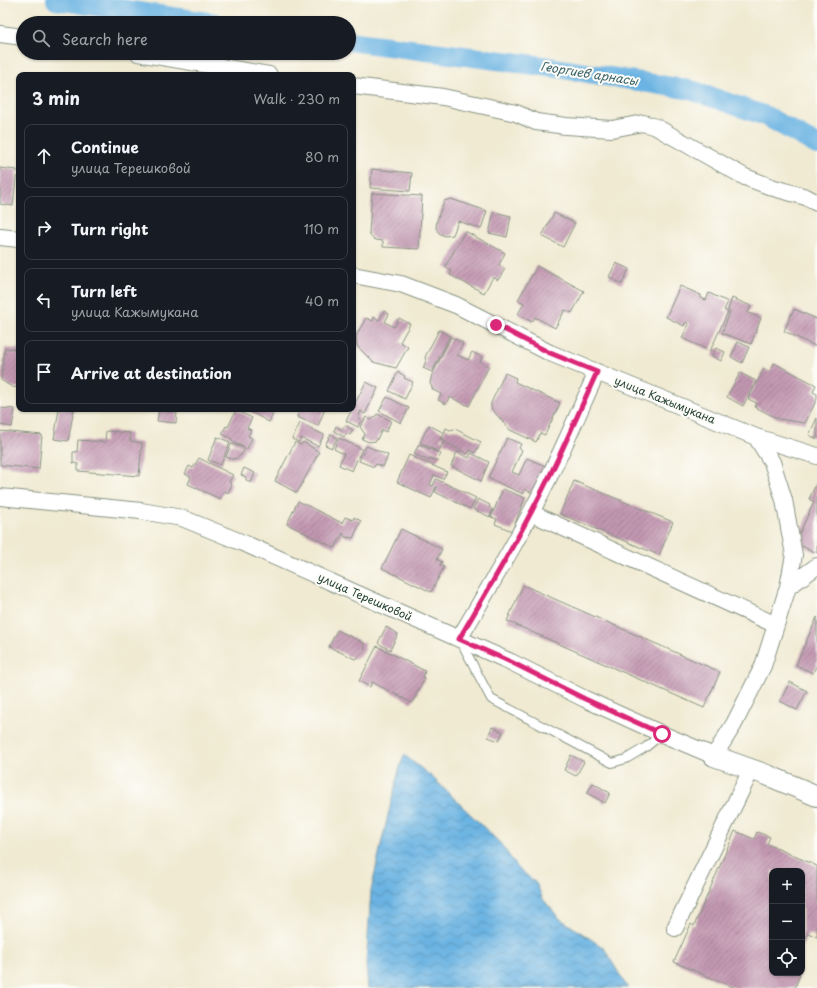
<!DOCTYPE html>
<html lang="en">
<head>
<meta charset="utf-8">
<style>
  :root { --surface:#171b24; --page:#20242c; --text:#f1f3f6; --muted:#9ea1a6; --line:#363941 }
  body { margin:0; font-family:"Playpen Sans",sans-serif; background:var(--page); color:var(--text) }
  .controls { position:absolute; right:12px; bottom:12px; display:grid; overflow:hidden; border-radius:8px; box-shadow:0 1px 3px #0004 }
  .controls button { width:36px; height:36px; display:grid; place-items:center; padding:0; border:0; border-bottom:1px solid var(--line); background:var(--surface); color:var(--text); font:20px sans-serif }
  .stop { position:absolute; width:12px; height:12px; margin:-9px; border:3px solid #db2777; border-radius:50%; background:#fff }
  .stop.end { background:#db2777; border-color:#fff; box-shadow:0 1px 4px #0008 }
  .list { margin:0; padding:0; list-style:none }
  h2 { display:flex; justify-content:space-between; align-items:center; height:52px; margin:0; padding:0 16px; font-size:17px }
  h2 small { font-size:13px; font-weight:400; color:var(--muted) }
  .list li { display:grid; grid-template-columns:26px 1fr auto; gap:12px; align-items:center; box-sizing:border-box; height:64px; margin:0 8px 8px; padding:0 8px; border:1px solid var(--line); border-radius:8px }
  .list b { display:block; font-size:15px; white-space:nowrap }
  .list p { margin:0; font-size:13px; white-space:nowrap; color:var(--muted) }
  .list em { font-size:13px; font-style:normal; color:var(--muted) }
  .icon { flex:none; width:22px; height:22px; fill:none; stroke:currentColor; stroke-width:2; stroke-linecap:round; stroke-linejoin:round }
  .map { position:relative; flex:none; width:817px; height:988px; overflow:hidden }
  .search { position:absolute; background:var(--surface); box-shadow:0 1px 3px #0004; left:16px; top:16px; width:340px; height:44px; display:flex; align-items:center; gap:10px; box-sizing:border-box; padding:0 14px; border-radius:22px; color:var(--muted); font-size:15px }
  .panel { position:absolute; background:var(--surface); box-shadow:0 1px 3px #0004; left:16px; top:72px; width:340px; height:340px; border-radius:8px }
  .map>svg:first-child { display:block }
  .water { fill:url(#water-waves); stroke:#44788b }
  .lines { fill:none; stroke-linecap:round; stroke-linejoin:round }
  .canal { stroke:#6ab3e2; stroke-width:20 }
  .building { fill:url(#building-hatch) }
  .service-casing { stroke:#889483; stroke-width:10 }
  .minor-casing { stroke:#889483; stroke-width:18 }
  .tertiary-casing { stroke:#889483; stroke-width:22 }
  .service { stroke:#fff; stroke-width:8 }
  .minor { stroke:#fff; stroke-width:16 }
  .tertiary { stroke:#fff; stroke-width:20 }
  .route { stroke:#db2777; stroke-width:5 }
  .labels { text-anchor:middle; stroke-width:4; stroke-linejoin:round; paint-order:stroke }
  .street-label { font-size:11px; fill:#1f3d34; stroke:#fdfcf7 }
  .water-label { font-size:12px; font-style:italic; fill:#366068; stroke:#fdfcf7 }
</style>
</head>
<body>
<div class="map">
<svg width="817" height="988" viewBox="0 0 817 988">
  <defs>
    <pattern id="water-waves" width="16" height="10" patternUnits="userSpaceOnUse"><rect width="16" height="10" fill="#6ab3e2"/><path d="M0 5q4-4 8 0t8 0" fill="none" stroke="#5793b8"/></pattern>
    <pattern id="building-hatch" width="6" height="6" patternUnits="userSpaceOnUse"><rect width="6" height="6" fill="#c297b1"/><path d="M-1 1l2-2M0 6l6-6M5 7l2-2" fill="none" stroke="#9d7c91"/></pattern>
  </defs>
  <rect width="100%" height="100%" fill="#fdfcf7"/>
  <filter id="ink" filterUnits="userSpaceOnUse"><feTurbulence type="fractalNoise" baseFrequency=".025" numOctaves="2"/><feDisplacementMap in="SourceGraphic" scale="8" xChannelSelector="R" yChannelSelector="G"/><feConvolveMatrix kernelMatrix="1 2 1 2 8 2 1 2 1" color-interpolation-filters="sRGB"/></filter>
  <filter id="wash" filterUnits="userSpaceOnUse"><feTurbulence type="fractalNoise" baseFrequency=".012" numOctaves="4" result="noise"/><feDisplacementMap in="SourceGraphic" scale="16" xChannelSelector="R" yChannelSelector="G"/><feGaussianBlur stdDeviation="0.9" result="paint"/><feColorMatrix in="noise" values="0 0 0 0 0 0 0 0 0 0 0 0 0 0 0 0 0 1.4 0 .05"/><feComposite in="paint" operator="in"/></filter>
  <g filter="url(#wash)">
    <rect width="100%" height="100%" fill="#f0ead2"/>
    <!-- water -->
    <path class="water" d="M404 755 432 777 500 843 518 868 536 883 543 899 559 918 604 948 625 984 628 988H368L366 965 371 891 382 840 399 770Z"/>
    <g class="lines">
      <!-- canal -->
      <path class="canal" d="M56 0 215 23
        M349 41 550 67 691 90 766 116 817 145"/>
    </g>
    <g id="blocks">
      <!-- building -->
      <path class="building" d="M0 168 17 170 13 206 0 204Z
        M372 169 412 173 410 191 370 188Z
        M372 193 422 196 419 249 383 247V241L376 240 371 237 369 233Z
        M451 199 487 211 481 229 458 221 453 235 445 236 439 233 436 228 437 220 444 201Z
        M494 212 511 216 507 237 489 233Z
        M554 213 575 223 563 247 542 236Z
        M465 231 505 253 499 265 505 269 498 280 493 277 484 293 450 275 452 271 445 267Z
        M616 263 629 269 622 284 609 277Z
        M537 266 584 291 572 313 565 310 555 328 535 317 532 322 518 314 524 303 518 300Z
        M680 286 701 295V298L706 300 709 293 728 302 724 310 728 312 710 351 682 338 689 324 686 322 684 326 666 317Z
        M732 298 751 306 748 313 761 318 751 344 722 333 730 312 728 310Z
        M794 309 817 319V347L784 331Z
        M384 311 389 314 385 322 394 327 399 318 410 324 400 342 408 347 396 368 373 362 357 346 356 336 366 318 373 321 374 317 379 320Z
        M439 330 450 336 432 372 423 368 426 361 425 357Z
        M451 337 463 343 457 355 468 360 472 352 482 357 480 362 489 366 469 406 452 398H449L446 404 438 400 441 394 433 390 430 383 432 375Z
        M738 342 749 347 742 363 731 357Z
        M5 348 19 349V388L12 387 1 380Z
        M716 348 725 352 721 361 712 356Z
        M774 363 816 385 813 392 817 394V399L805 423 779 419 755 407 757 403 748 399 764 369 770 372Z
        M398 372 405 376 404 378 413 382 405 399 389 391Z
        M505 373 516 378 515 382 560 403 545 435 540 433 536 442 510 430 491 408V403Z
        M740 373 756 381 743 406 727 397Z
        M366 382 378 388 365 414 361 411 358 418 361 420 358 427 346 421Z
        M387 397 409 408 401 423 379 411Z
        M0 408 15 409 12 427 0 425Z
        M59 409H74L68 441 54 439Z
        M245 409H272L275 410 269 422Z
        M300 409H325L318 426 297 417Z
        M159 410 177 412 176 423 157 421Z
        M236 410 252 418 247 428 251 430 248 436 252 438 247 449 233 442 231 438 222 434 226 426 228 427Z
        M377 414 391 421 386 432 382 430 376 441 369 442 362 439 365 434 360 427 366 417 371 420 374 418Z
        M817 418V439L809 435Z
        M300 423 324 435 318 446 301 438 299 442 292 439Z
        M345 425 353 430 350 435 347 433 344 437 334 431 336 426 342 430Z
        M429 425 444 433 440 439 444 441 445 440 442 438 446 428 450 430 455 429 481 442 475 453 470 450 468 454 444 442 438 452 420 442Z
        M0 431 42 435 39 469 0 465Z
        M106 431 130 433V441L142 443 139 476 78 471V464L73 463V452H77L78 440 105 442Z
        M331 434 337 438 332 448 325 445Z
        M217 437 230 442 221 465 208 460Z
        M339 438 362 449 352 471 339 465 344 454 334 449Z
        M507 438 521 444 519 448 522 450 512 472 519 475 527 458 545 466 532 493 525 489 523 494 488 478Z
        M295 442 301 445 303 442 319 452 297 493 275 481Z
        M231 444 245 448 242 454 238 458 232 459 226 457Z
        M419 444 441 454 437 461 430 458 429 461 414 454Z
        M366 446 388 455 383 467 376 464 374 467 359 461Z
        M457 452 469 458 471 453 489 462 481 481 451 466Z
        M409 455 447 472 443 479 434 475 430 485 433 486 436 479 476 498 470 509 435 492 437 487H436L431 498 397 482Z
        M199 458 233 475 229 482 232 484 228 493 224 491 220 499 188 484 191 477 185 474 189 466 193 468Z
        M244 468 255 473 251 483 246 480V477L241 475Z
        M574 481 673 522 659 555 560 514Z
        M817 482V553L795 543 814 502 809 499Z
        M503 489 525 498 512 531 495 524 497 519 491 517Z
        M478 499 490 505 489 507 493 510 490 517 473 509Z
        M298 501 342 523 345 517 353 520 354 517 361 521 353 538 345 537 343 533 335 548 287 524Z
        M401 529 442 549 437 559 442 562 440 565 444 567 431 592 382 568Z
        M523 585 720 672 704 708 507 621Z
        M817 617V665L813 673 796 665Z
        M386 627 398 634 390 650 378 643Z
        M337 630 364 643 365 650 359 657 355 659 329 647Z
        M377 646 425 671 423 677 425 678 412 703 372 682 370 687 359 681Z
        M790 682 807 691 797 710 780 701Z
        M492 727 503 732 499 741 488 737Z
        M571 755 584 762 576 776 564 770Z
        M593 783 610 793 605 803 587 793Z
        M735 831 754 839 757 832 770 837 767 844 817 866V937L808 933 802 947V871H772V973H798L800 974 795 988H735L674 962 691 924 694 926Z"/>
    </g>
  </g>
  <g filter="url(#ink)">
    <use href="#blocks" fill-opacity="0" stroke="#889483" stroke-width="1"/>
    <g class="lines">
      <defs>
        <path id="service" d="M461 642 491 699 612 763 626 759 646 747 662 734"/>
        <path id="minor" d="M0 34 23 37
          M138 53 269 75
          M353 86 443 97 516 113 536 122 566 126 612 129 643 123 656 127 745 177 774 188 806 197 817 203
          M0 237 19 239
          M353 275 401 284 456 305 550 353 756 437 817 456
          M0 497 141 511 182 518 248 545 430 626 511 662 585 699 662 734 714 756 734 724 763 666 788 587 794 555 784 500 772 462 756 437
          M531 513 776 625
          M788 587 817 566
          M459 639C490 586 522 533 549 477 566 443 581 407 597 372
          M675 928 751 770"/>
        <path id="tertiary" d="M714 756 767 775 817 796"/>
      </defs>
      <!-- service casing -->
      <use href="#service" class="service-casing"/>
      <!-- minor casing -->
      <use href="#minor" class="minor-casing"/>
      <!-- tertiary casing -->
      <use href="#tertiary" class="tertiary-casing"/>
      <!-- service -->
      <use href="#service" class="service"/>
      <!-- minor -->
      <use href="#minor" class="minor"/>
      <!-- tertiary -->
      <use href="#tertiary" class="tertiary"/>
    </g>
  </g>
  <g class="lines" filter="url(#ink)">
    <!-- route -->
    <path class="route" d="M496 325 550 353 597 372C581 407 566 443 549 477 522 533 490 586 459 639L511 662 585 699 662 734"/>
  </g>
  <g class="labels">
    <!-- street labels -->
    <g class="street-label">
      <text transform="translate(665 400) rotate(22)" y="4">улица Кажымукана</text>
      <text transform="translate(365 597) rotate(24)" y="4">улица Терешковой</text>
    </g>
    <!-- water labels -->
    <g class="water-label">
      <text transform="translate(589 74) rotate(9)" y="4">Георгиев арнасы</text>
    </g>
  </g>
</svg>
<div class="controls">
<button>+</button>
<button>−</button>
<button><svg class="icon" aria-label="locate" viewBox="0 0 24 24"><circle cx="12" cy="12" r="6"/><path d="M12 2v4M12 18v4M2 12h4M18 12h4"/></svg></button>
</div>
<div class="stop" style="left:662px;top:734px"></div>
<div class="stop end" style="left:496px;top:325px"></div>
<div class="search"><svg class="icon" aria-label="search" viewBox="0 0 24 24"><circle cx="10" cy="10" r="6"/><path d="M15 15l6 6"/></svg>Search here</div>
<section class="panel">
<h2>3 min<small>Walk · 230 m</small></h2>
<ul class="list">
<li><svg class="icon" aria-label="ahead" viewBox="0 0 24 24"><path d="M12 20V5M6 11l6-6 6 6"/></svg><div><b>Continue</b><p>улица Терешковой</p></div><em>80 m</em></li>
<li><svg class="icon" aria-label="right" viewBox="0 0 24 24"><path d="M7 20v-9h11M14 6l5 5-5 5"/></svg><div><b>Turn right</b></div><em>110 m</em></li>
<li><svg class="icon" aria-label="left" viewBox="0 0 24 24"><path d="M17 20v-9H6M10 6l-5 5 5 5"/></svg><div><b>Turn left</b><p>улица Кажымукана</p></div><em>40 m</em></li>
<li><svg class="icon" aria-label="arrive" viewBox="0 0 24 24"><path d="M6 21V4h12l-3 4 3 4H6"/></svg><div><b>Arrive at destination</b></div></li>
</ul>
</section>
</div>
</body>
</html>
